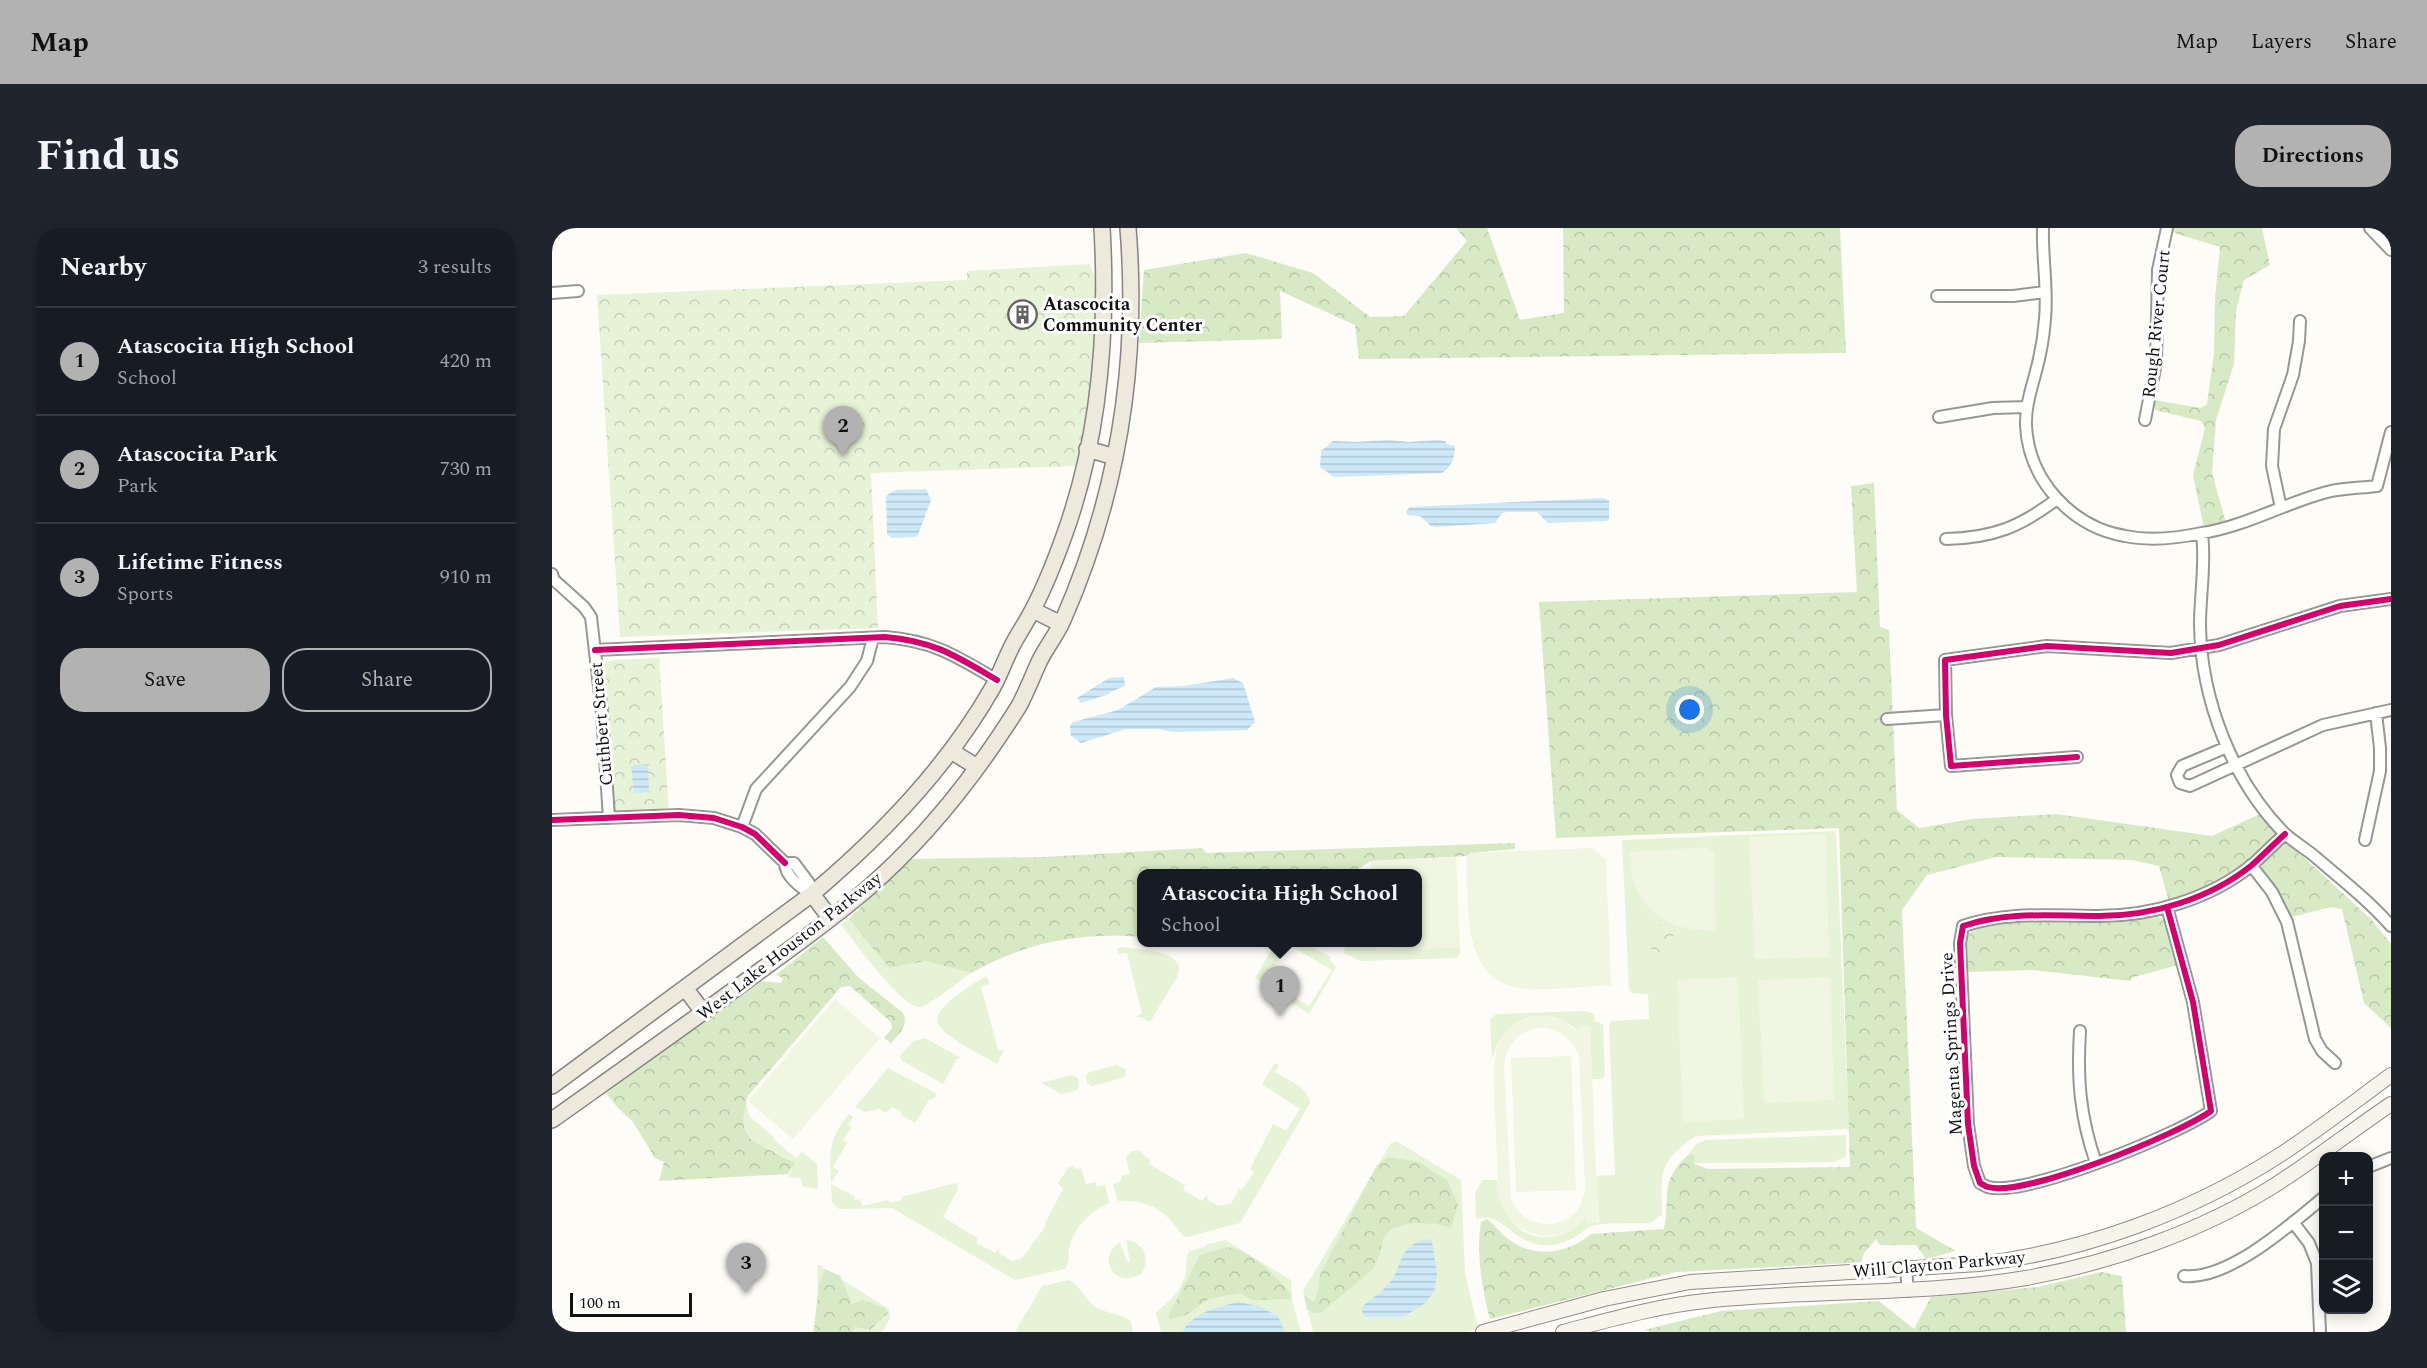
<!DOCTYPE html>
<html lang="en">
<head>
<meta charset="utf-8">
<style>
  :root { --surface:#171b24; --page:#20242c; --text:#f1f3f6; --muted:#9ea1a6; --line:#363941; --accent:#b2b2b3 }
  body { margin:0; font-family:Spectral,serif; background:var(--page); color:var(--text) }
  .controls { position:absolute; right:18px; bottom:18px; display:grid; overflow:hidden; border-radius:12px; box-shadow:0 3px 15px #0003 }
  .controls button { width:54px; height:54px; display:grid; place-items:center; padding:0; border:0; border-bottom:2px solid var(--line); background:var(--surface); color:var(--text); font:30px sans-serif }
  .scale { position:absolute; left:18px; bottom:15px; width:122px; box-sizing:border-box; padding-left:6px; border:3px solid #111; border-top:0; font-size:16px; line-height:21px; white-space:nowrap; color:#111; -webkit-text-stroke:4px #fff; paint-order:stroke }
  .you { position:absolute; left:1138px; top:482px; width:21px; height:21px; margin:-15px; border:4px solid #fff; border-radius:50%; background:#1a73e8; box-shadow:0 0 0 9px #1a73e833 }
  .badge { display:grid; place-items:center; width:39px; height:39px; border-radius:50%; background:var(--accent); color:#111; font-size:20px; font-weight:700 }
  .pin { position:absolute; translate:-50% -50px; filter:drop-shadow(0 2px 3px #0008) }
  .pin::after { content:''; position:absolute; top:32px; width:21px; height:18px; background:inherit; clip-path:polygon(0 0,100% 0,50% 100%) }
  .popup { position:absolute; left:585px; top:641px; width:285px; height:78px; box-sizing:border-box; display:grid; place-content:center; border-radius:12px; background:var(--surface); filter:drop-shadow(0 2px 4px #0005); font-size:20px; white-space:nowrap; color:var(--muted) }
  .popup b { font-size:22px; color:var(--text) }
  .popup::after { content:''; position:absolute; left:50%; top:100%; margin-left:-12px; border:12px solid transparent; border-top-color:var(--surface) }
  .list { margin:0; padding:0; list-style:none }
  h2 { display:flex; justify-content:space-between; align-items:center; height:78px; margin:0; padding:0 24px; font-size:26px }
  h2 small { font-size:20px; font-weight:400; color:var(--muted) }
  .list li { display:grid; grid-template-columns:39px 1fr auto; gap:18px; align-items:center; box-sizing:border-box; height:108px; padding:0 24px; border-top:2px solid var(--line) }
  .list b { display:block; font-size:22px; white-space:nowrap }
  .list p { margin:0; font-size:20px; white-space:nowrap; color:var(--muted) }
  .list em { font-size:20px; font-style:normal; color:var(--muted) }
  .actions { display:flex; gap:12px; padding:18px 24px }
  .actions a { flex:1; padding:14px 0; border:2px solid var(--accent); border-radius:24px; text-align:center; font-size:21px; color:var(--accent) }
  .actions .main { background:var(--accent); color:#111 }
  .icon { flex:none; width:33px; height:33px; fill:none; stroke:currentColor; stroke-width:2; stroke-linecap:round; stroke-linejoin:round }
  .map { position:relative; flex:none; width:1839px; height:1104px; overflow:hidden; border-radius:24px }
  header { display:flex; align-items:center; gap:36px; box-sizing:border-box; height:84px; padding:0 30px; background:var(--accent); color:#111 }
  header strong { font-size:28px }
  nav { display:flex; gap:33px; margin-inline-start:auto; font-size:21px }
  .intro { display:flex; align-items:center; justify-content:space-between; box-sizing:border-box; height:144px; padding:0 36px }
  h1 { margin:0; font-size:42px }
  .button { padding:15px 27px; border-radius:24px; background:var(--accent); color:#111; font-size:21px; font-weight:700 }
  main { display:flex; gap:36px; padding:0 36px }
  aside { flex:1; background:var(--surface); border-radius:24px; box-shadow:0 3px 15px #0003 }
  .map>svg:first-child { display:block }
  .grass { fill:#e7f3d7 }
  .forest { fill:url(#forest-crowns) }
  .park { fill:url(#park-crowns) }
  .pitch { fill:#f0f6e1; fill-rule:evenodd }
  .water { fill:url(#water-rules) }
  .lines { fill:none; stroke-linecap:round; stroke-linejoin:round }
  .minor-casing { stroke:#979795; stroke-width:14 }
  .secondary-casing { stroke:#8e8d8b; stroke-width:16 }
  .primary-casing { stroke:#858482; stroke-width:18 }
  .minor { stroke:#fffffe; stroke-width:10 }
  .secondary { stroke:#f6f4eb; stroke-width:14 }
  .primary { stroke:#ede9dc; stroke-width:15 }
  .cycleway-casing { stroke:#fff; stroke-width:10 }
  .cycleway { stroke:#d6006c; stroke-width:6 }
  .labels { text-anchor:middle; stroke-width:6; stroke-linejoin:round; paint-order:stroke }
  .poi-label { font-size:18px; font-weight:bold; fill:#111; stroke:#fff; text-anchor:start }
  .street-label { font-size:18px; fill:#111; stroke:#fff }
</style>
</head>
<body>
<header>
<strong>Map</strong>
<nav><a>Map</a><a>Layers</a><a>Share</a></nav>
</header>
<div class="intro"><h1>Find us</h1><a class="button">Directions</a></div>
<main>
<aside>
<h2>Nearby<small>3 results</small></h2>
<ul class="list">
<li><span class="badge">1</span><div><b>Atascocita High School</b><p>School</p></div><em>420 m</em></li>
<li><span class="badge">2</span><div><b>Atascocita Park</b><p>Park</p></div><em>730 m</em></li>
<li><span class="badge">3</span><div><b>Lifetime Fitness</b><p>Sports</p></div><em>910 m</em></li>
</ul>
<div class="actions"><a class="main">Save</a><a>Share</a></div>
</aside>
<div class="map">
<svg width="1839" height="1104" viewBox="0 0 1839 1104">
  <defs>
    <pattern id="forest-crowns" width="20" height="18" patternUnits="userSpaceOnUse" patternTransform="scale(1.5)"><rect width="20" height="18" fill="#d8eac5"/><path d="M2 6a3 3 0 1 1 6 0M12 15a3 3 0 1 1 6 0" fill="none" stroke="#b8c8a8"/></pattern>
    <pattern id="park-crowns" width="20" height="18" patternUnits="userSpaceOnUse" patternTransform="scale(1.5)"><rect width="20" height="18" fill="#e7f3d7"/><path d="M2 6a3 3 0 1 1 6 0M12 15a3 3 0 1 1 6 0" fill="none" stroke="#c5cfb8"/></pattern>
    <pattern id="water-rules" width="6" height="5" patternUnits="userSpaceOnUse" patternTransform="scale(1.5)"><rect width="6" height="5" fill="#cde8f7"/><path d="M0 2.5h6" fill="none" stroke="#afc6d3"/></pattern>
  </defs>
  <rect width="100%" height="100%" fill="#fdfcf7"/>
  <!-- grass -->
  <path class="grass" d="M1284 603 1297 901 1144 908C1106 934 1109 943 1110 986L1099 995C1080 996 1057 994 1039 998 1035 999 1032 1003 1028 1006 1017 1013 1002 1019 989 1017 962 1015 948 982 924 991L923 965 930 952H945C947 987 972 1020 1011 1006 1020 1003 1027 995 1034 989L1035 995 1047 994 1044 948 1063 947 1057 797 1060 793 1097 791 1096 766 1080 765 1077 762 1070 612Z
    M297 691 337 740 373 733 419 745C410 751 376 778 369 779 351 782 302 713 290 698L289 696Z
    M715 715H753L779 729 777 731 784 739 757 786 725 765 728 761 757 778 780 742 736 716 712 755 703 750 721 719Z
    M794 715H823L824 723 908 719V726L904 730 808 733 792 725Z
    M568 719C584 721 639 722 625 749L598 794 588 789H583L590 786 575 725 567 726 565 721Z
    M435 748 437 756 429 758 446 822H452L445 836C431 827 392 810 386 795 379 780 423 755 435 748Z
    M1034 783 1042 786 1043 794H1047L1051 797 1053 847 1050 851H1040L1038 798 1027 804C1006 783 971 782 952 806 946 813 943 822 940 831L938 791 944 786Z
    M373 810 409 830 405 831 391 856 349 832 348 827 362 813Z
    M723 835 727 837 723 844C735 852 757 859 758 875L688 995 635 1009 631 1008C614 983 597 971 566 973L561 956 569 953V948L578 946 574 930 578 924 587 922 598 932 597 936 633 957 631 962 650 973 655 967 656 972 666 978 679 975 686 964 685 960 690 962 702 945 698 941 721 896 733 902 735 901 748 881 710 856Z
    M564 837 573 841 574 846 571 850 540 858 535 855 534 849 535 845Z
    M336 840 385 866 383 870 377 872 363 895 348 886 349 884 340 879 334 885 327 881 313 884 303 879Z
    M520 847 526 850 527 858 525 862 510 866 489 855Z
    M194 874 197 888 222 909 221 911 244 930 250 924 265 936 266 961 250 958 249 950 236 949 240 941 239 932 201 913 196 908 191 902 190 882Z
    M297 886 301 889 296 897 300 899 291 912 295 915 281 939 287 943 279 955C278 925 276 910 297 886Z
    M1294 907V929L1281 934 1142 935 1137 926 1144 916 1154 912Z
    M844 913 909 952 913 1044 926 1101 915 1104H761L751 1063 839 915Z
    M521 938 524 941 529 940 534 956 543 954 545 959 553 957 557 975C537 984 521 1000 517 1022 516 1029 518 1035 513 1041L463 1052 340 980 287 981 280 974 279 956 302 968 303 972 308 971 310 978 336 972 338 975 349 972V969L404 955 406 961 391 989 425 1010V1015L443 1025 446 1020 448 1026 460 1033 470 1030 493 999V995L511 961 506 955 516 940Z
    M574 1012C592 1014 599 1031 589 1046 562 1062 544 1029 568 1014L575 1034H578Z
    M673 1012 739 1052 740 1072 749 1104H609L604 1085C616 1073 629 1065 633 1047 635 1039 633 1031 637 1023L653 1019V1017Z
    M265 1037H270L271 1040 337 1081 338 1090 330 1104H261L266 1066Z
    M517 1052C527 1056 532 1070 541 1077 552 1086 567 1085 578 1092L581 1104H463L490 1058Z"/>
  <!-- forest -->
  <path class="forest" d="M904 0H935L968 92 1012 85 1011 0H1288L1294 125 807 131 803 97 728 63 730 111 587 115 592 42 694 25 761 45 818 89 852 88 915 13Z
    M1620 0H1710L1718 37 1692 52 1684 82 1682 136 1664 192 1660 245 1674 295 1652 300 1641 247 1653 200 1649 193 1603 182 1602 172 1649 180 1655 176 1662 125 1663 70 1668 19 1619 4Z
    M1322 255 1328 399 1337 402 1345 582 1367 600 1420 591 1504 586 1660 608 1710 585 1722 601 1723 607C1707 636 1647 663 1617 674L1607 638 1580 632 1444 629 1375 647 1350 682 1364 1000 1404 1023 1374 1031 1364 1017H1328L1324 1011 1312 1025 1309 1035 1302 1037 1300 1035 1124 1044 938 1091C930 1062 924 1024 929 994L935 991C943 997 948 1005 956 1011 981 1031 1016 1026 1039 1006L1112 1001C1119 966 1106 955 1137 926L1142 927V936L1156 941 1298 939 1287 600 1004 610 987 374 1305 364 1299 258Z
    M963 615V621L919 625 915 628 819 633 799 645 590 646V709C526 704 475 714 419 745L373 733 337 740 297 691 356 631 491 629 650 620 654 625Z
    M1733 616 1739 618 1819 691 1839 716V800L1812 775 1790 681 1778 679 1737 690 1709 641C1712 630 1723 621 1733 616Z
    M1604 687 1614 694 1626 737 1579 750V753L1480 742 1415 744C1414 727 1409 708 1425 699L1488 691 1575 692Z
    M271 709 306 749 351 785C357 798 347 806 339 815L332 810 340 800 339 794 298 758 289 759 195 869C193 887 185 897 201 913L243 935 236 946 107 953 112 934 103 930 81 894 66 880 54 865 208 753 229 755 231 750 224 747Z
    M836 929 867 934 895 952 906 976 899 1000 884 996 858 995 839 1001 831 1011 828 1026 821 1041 769 1085H762L755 1081 752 1067 762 1074C767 1064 766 1055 769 1044L825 937Z
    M675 1019C699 1022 724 1048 739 1066L738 1071 700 1072 688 1065 657 1071 632 1088 618 1091 616 1088 648 1027Z
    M273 1041 288 1048 300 1076 310 1072 333 1080 336 1085 318 1102 304 1099 300 1104H262L267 1056Z
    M1549 1044 1570 1048 1574 1104H1099L1092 1102 1169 1083 1327 1073 1362 1101 1379 1069 1486 1059Z"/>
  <!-- park -->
  <path class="park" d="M537 36C559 65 532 200 524 238L319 245 326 400 68 409 45 67 415 52V43Z
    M107 430 117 585 65 586 60 580 51 440 54 434 60 432Z
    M1103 695 1123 704 1112 727 1092 718Z"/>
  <!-- pitch -->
  <path class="pitch" d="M1274 606 1277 729 1203 731 1197 609Z
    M1156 619 1162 625 1164 702C1114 705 1076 677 1078 624Z
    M1040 620 1054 631 1059 757C1034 758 991 764 967 760 908 750 916 673 915 628L919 625Z
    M904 629 908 719 823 723V715L866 714V646L820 645 819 633Z
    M1186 749 1192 891 1131 894 1125 752Z
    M1278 749 1282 872 1212 875 1206 752Z
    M283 771 328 810 241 911 196 873Z
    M991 788 1010 792 1026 804V798H1038L1046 994 1035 995 1034 990C1005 1025 949 1005 946 961 945 935 944 909 943 883 941 841 934 791 991 788ZM995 800C1011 803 1021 812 1027 828L1033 960C1029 1003 975 1010 959 970L952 838C954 814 971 798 995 800Z
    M1019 828 1024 962 964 964 959 830Z"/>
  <!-- water -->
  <path class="water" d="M836 212 857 214 886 212 893 213 895 216 903 218C902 231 901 237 890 245L782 249 768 239 769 223 781 213 804 214Z
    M343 262 370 261H374L379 272 366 307 363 309 340 310 335 306 334 268Z
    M1052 270 1057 273V290L1055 293 996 295 985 284H955L950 285 943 295 884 299 879 298 868 288 855 287 854 283 858 279Z
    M572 449 573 458 558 464 557 466 529 475 525 470 557 450Z
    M681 450 691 455 703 494 695 502 621 504 607 501H574L529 515 519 508 518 498 521 494 566 482 604 459 632 458Z
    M98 536 96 538 97 562 100 564 82 565 79 538Z
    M877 1011 880 1013 885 1046 883 1061 875 1074 851 1089H813L809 1080C817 1072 827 1066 835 1058 853 1039 843 1017 877 1011Z
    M686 1074 706 1078 726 1088 733 1104H630C642 1084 664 1080 686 1074Z"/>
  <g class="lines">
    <defs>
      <path id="minor" d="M1491 0C1490 30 1496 61 1493 91 1492 104 1490 118 1487 131 1482 154 1473 175 1474 198 1477 253 1520 299 1573 308 1597 313 1626 310 1650 305 1694 298 1733 275 1775 264 1791 260 1809 260 1825 258L1839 204
        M1818 0 1839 22
        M0 65 26 63
        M1385 68H1461L1493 64
        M1387 189 1441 180 1475 179
        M1593 192 1604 135 1606 42 1615 0
        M1729 280 1720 238 1722 201 1741 147 1747 113 1748 93
        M1650 306C1654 336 1648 366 1648 397 1649 471 1680 552 1732 605 1741 613 1752 620 1761 627 1788 650 1816 672 1839 698
        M1394 311C1441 310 1468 299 1505 271
        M0 346 2 352 32 379 39 389 50 485 57 590
        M43 422 333 409C382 413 404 428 445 452
        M1335 491 1394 487
        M1675 519 1630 538 1625 547 1628 555 1638 558 1771 497 1839 482
        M1525 529 1399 538 1394 487 1393 432 1495 418 1619 425 1667 417 1788 378 1839 371
        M0 592 127 587 162 590 190 599 203 606 233 635
        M190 599 204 561 298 459 315 433 321 410
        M1813 612 1828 543V520L1824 485
        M233 635H242L257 655 260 666C249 660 233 648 233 635Z
        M1699 637 1720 664 1735 694 1763 811 1770 823 1783 835
        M1615 679 1641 774 1659 883C1627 906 1471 970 1436 959 1433 958 1430 956 1428 955L1422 938 1416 896 1408 715 1411 698C1456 683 1500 688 1547 688 1600 688 1658 671 1700 637 1711 627 1722 616 1733 606
        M1528 803C1525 851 1528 889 1544 935
        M1816 939 1839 930
        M1741 994 1757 1015 1765 1035 1768 1104
        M1354 1041 1356 1063
        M1632 1048C1677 1052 1738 997 1772 969"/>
      <path id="secondary" d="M931 1104 1052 1071 1138 1054 1427 1036C1534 1023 1637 985 1728 927 1766 902 1802 874 1839 847
        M1011 1104C1057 1092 1105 1078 1153 1073 1260 1061 1368 1068 1474 1050 1558 1035 1647 1004 1720 959 1761 933 1799 903 1839 876"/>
      <path id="primary" d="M535 221 563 229
        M481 382 509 396
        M399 523 425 539
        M260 666 278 690
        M133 760 151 784
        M0 858 260 666C330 607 395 540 441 459 448 446 453 432 460 418 466 406 474 395 480 383 493 359 503 333 512 308 548 209 556 104 550 0
        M0 892C66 845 133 798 198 750 238 721 278 693 315 661 375 609 425 545 467 478 475 463 481 447 488 432 495 418 505 406 511 392 566 267 587 136 576 0"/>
    </defs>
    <!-- minor casing -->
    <use href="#minor" class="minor-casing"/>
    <!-- secondary casing -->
    <use href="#secondary" class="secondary-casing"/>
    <!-- primary casing -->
    <use href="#primary" class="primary-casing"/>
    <!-- minor -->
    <use href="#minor" class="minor"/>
    <!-- secondary -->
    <use href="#secondary" class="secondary"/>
    <!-- primary -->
    <use href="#primary" class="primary"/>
    <defs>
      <path id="cycleway" d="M43 422 333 409C382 413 404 428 445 452
        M1525 529 1399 538 1394 487 1393 432 1495 418 1619 425 1667 417 1788 378 1839 371
        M0 592 127 587 162 590 190 599 203 606 233 635
        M1615 679 1641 774 1659 883C1627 906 1471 970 1436 959 1433 958 1430 956 1428 955L1422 938 1416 896 1408 715 1411 698C1456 683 1500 688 1547 688 1600 688 1658 671 1700 637 1711 627 1722 616 1733 606"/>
    </defs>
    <!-- cycleway casing -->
    <use href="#cycleway" class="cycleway-casing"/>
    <!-- cycleway -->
    <use href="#cycleway" class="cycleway"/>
  </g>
  <!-- icons -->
  <defs>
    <symbol id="building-ring" viewBox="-11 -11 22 22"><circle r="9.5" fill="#fff" stroke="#646362" stroke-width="1.5"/><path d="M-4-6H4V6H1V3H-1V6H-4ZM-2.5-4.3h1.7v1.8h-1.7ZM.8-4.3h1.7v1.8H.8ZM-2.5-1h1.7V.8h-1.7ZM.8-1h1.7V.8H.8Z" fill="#646362"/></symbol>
  </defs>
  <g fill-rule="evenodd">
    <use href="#building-ring" x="454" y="70" width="33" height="33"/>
  </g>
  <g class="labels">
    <!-- poi labels -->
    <g class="poi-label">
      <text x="491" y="82">Atascocita<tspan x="491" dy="21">Community Center</tspan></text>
    </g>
    <!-- street labels -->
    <g class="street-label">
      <text transform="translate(1604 96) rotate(-84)" y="6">Rough River Court</text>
      <text transform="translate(49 496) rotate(-95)" y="6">Cuthbert Street</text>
      <text transform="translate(237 718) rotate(-38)" y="6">West Lake Houston Parkway</text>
      <text transform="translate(1399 816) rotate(-93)" y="6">Magenta Springs Drive</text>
      <text transform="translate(1387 1036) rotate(-5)" y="6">Will Clayton Parkway</text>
    </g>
  </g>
</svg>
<div class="controls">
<button>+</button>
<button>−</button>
<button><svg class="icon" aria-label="layers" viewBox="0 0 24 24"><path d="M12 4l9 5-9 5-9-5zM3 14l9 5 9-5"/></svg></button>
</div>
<div class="scale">100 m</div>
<div class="you"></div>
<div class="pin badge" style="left:728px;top:788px">1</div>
<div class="popup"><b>Atascocita High School</b>School</div>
<div class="pin badge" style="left:291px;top:228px">2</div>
<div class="pin badge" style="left:194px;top:1065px">3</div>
</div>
</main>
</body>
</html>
